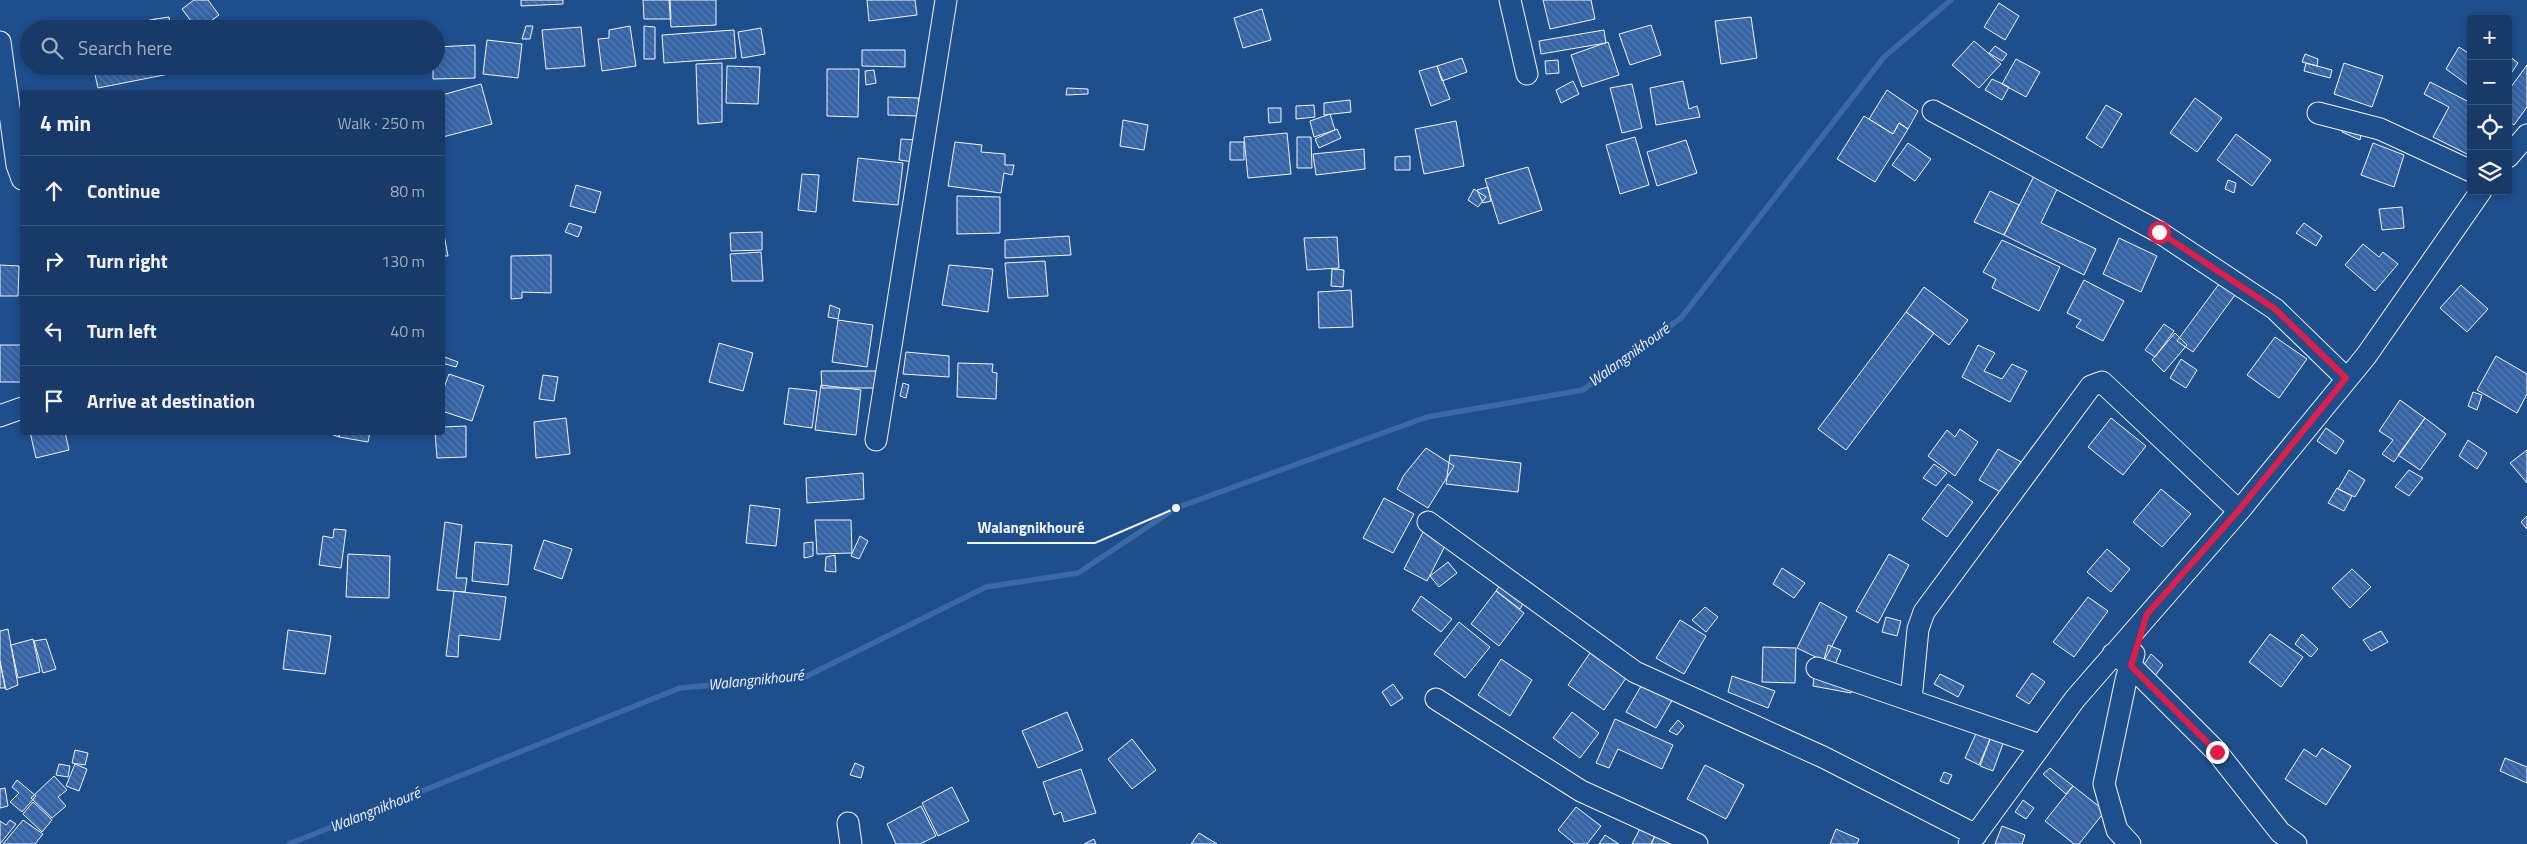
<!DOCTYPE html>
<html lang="en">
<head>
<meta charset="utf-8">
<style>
  :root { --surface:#173a69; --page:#20416f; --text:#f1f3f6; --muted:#9eadc0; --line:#36547d }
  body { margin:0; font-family:"Titillium Web",sans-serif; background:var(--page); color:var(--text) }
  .controls { position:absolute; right:15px; top:15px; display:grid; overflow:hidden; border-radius:5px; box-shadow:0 2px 8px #0003 }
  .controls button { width:45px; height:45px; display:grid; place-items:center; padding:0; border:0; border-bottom:1px solid var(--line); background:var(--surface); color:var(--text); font:25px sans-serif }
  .stop { position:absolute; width:15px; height:15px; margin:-11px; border:4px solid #e11d48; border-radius:50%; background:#fff }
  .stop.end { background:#e11d48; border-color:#fff; box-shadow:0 1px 5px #0008 }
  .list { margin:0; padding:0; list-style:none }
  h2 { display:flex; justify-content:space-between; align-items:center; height:65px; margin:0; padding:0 20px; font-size:21px }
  h2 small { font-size:16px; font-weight:400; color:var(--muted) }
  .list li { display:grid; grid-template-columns:32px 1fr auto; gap:15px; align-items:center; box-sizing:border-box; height:70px; padding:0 20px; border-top:1px solid var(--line) }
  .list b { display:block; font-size:19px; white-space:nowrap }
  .list em { font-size:16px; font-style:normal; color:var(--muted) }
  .icon { flex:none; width:28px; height:28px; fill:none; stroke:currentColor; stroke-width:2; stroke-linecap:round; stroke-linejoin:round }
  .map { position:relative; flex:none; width:2527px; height:844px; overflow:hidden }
  .search { position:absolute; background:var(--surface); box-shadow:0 2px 8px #0003; left:20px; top:20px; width:425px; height:55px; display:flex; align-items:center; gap:12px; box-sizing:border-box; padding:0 18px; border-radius:28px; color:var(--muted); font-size:19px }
  .panel { position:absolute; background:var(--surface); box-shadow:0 2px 8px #0003; left:20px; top:90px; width:425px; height:345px; border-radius:5px }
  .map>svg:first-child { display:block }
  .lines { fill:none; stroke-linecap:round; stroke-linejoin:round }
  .stream { stroke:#3b69a3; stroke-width:5.5 }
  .building { fill:url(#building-back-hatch); stroke:#f2f6ff }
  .minor-casing { stroke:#f2f6ff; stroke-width:23 }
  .minor { stroke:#1f4e8c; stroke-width:21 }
  .route { stroke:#e11d48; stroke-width:6 }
  .labels { text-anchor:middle; stroke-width:4; stroke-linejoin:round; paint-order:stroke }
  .water-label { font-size:15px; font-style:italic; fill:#f2f6ff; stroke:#1f4e8c }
  .leader { fill:none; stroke:#f2f6ff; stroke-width:2 }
  .callout-dot { fill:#f2f6ff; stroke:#1f4e8c; stroke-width:2 }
  .callout-label { font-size:15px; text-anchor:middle; font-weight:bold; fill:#f2f6ff; stroke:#1f4e8c; stroke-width:4; stroke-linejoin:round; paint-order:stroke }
</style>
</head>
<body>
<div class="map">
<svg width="2527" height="844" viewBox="0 0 2527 844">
  <defs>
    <pattern id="building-back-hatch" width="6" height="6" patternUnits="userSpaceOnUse" patternTransform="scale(1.25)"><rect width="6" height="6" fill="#3563a3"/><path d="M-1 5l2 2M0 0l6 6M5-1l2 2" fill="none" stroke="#537ab1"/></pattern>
  </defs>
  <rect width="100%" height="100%" fill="#1f4e8c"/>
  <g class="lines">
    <!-- stream -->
    <path class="stream" d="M289 844 680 688 805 677 986 587 1078 573 1176 508 1427 417 1583 390 1681 318 1884 57 1951 0"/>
  </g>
  <!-- building -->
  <path class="building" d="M194 0H208L219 15 200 29H197L182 9Z
    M521 0H563V4L521 6Z
    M643 0H670L671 19H644Z
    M669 0H716V25L671 27Z
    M867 0H915L917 15 869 21Z
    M1543 0H1591L1595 19 1550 29Z
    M1999 3 2019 16 2005 40 1984 27Z
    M1262 9 1271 40 1243 48 1234 18Z
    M169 17 171 29H158L155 19Z
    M1751 17 1757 58 1721 64 1715 21Z
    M155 19 158 29H109Z
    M1651 25 1661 55 1630 65 1619 34Z
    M526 26H533L530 39H522Z
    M630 26 636 66 602 71 598 39 609 38V30Z
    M644 26 655 27V59H644Z
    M581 27 585 66 546 69 542 30Z
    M761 28 765 54 742 58 738 32Z
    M734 30 736 58 664 63 662 35Z
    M1604 30 1606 43 1541 54 1539 41Z
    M487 40 522 44 518 78 483 74Z
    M1974 41 2001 64 1979 88 1952 65Z
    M1608 42 1619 75 1582 87 1571 55Z
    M475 45V78L433 79V66H436V47Z
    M1995 46 2007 54 2002 61 1989 53Z
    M2459 47 2471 55V87L2446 69Z
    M862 50H905V67L862 66Z
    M2305 54 2318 59 2317 66 2302 62Z
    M2508 55 2518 63 2508 78Z
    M1462 58 1467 72 1442 81 1437 66Z
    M2016 59 2040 72 2026 97 2002 84Z
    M1558 60 1559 73 1546 74 1545 61Z
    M722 63V122L698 124 696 64Z
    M2306 63 2332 70 2330 78 2304 71Z
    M2344 63 2383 76 2372 107 2334 94Z
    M2527 65V107L2514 125 2508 121V91Z
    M93 66H167L169 74 98 88Z
    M727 66 760 67 758 104 726 103Z
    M1437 66 1450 99 1431 106 1419 71Z
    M827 69H859L858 117 827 116Z
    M874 70 876 83 866 85 865 71Z
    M1992 79 2009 87 2002 100 1985 90Z
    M1573 81 1579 94 1561 103 1556 90Z
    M1683 81 1689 109 1697 106 1700 117 1656 125 1650 88Z
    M2430 82 2471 103V156L2433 137 2449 107 2424 94Z
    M481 84 492 124 443 137 442 95Z
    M1632 84 1642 128 1622 133 1610 88Z
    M1067 88 1088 89V94L1066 95Z
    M1887 90 1918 111 1908 129 1899 123 1893 134 1869 119Z
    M888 97 919 98 918 116 888 115Z
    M2195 98 2222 118 2197 152 2170 133Z
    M1350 100 1351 112 1324 115V103Z
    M1314 105 1315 117 1296 119V106Z
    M2106 105 2122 114 2102 148 2086 138Z
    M1268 108H1281V122L1269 123Z
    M1330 114 1335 130 1314 137 1310 121Z
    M1864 116 1893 134 1899 123 1908 129 1875 182 1837 159Z
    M1123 120 1148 125 1144 150 1120 146Z
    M1456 121 1464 166 1424 174 1415 129Z
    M2345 124 2362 129 2360 140 2342 132Z
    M1337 129 1341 138 1319 148 1315 139Z
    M1287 133 1291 174 1248 178 1244 137Z
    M2236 134 2271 160 2252 186 2217 160Z
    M1297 137H1311L1312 168H1297Z
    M1635 137 1649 185 1620 194 1606 145Z
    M901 139 917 140 914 162 899 160Z
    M1686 140 1697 173 1657 186 1647 152Z
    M955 142 982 145 981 152 1005 154V165H1014L1012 175 1004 173 1001 193 948 186Z
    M1230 142H1244V160H1230Z
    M1908 143 1931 159 1915 181 1892 165Z
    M2373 143 2404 155 2394 187 2361 175Z
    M1364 149 1365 169 1316 175 1313 154Z
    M1410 156V170H1395V157Z
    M858 158 903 163 898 205 853 201Z
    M1528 167 1542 210 1499 224 1485 179Z
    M802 174 819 175 816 212 798 210Z
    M2035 174 2059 185 2041 223 2096 249 2084 275 2004 235Z
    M2228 180 2236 183 2234 193 2225 189Z
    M576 185 601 192 595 213 570 206Z
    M1488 187 1491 201 1483 203 1477 190Z
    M1474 189 1486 197 1478 207 1468 200Z
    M1990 191 2019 205 2004 235 1974 222Z
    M957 196 1000 197V233L957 234Z
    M2402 207 2404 228 2382 230 2379 209Z
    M569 223 582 227 578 237 565 232Z
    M2304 223 2322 236 2316 246 2296 233Z
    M442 224 448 256H442Z
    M762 232V250L731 251 730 233Z
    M1069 236 1071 255 1005 258V240Z
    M1337 237 1339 268 1307 270 1304 238Z
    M2119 238 2157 256 2141 292 2103 274Z
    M2002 240 2060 267 2039 311 1992 288 1996 279 1983 272Z
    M2363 244 2379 257 2383 252 2398 264 2375 291 2345 265Z
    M761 252 763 281H732L730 254Z
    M551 255V293L522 292V298L511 299V256Z
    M1045 261 1048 296 1008 298 1005 263Z
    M0 265 19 266 18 296H0Z
    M949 265 993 269 988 312 942 305Z
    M1332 269 1344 270 1343 287 1331 286Z
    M2084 280 2124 301 2103 341 2076 327 2081 320 2067 313Z
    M2219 284 2235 295 2193 352 2177 341Z
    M2461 285 2488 309 2467 332 2440 308Z
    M1924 287 1968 320 1949 345 1906 312Z
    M1351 290 1353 327 1319 328 1318 292Z
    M830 305 840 309 838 319 828 317Z
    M1906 312 1934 333 1846 450 1818 429Z
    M838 320 873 325 867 367 832 362Z
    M2164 324 2174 331 2155 357 2145 350Z
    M2175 333 2187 345 2164 372 2152 360Z
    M2275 337 2307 359 2279 398 2247 375Z
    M719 343 753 353 743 391 709 382Z
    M0 345H22V382H0Z
    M1978 345 1995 353 1984 371 2002 379 2012 364 2027 371 2010 402 1962 377Z
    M906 352 949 356V377L903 374Z
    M442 356 458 362 456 367 442 363Z
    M2496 356 2527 374V394L2517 413 2477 390Z
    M2181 359 2197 370 2186 388 2170 378Z
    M958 363 993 364 992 372 997 373 996 399 957 397Z
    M821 371H877L878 388H822Z
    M449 374 484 386 472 421 442 411V393Z
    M543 375 558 377 554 401 539 399Z
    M903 383 909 385 906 398 900 396Z
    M821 385 861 390 856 435 815 430Z
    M789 388 817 391 812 428 784 424Z
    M2473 392 2482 395 2477 410 2468 406Z
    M2400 400 2425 418 2394 462 2382 454 2393 440 2379 431Z
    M566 418 570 454 536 458 534 422Z
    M2111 418 2146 446 2123 475 2088 447Z
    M2425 418 2446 434 2420 470 2398 455Z
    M466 426V457L437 458 435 432H442V427Z
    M2326 428 2344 441 2336 454 2317 441Z
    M1960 429 1978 442 1955 476 1928 456 1947 430 1955 437Z
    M30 432H65L69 450 36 458Z
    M325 432H340L339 437Z
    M340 432H370L368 442 339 437Z
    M2468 440 2487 453 2477 469 2459 456Z
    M1426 448 1454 466 1428 508 1397 489 1404 475Z
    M1998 449 2021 462 2002 493 1979 480Z
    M2527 450V483L2510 463Z
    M1450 455 1521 463 1518 492 1446 484Z
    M1934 464 1947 473 1936 486 1923 478Z
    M2349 470 2365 480 2355 497 2338 489Z
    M2409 470 2423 478 2409 496 2395 487Z
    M863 473 864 499 807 503 806 478Z
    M1948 484 1973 502 1947 537 1922 519Z
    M2337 488 2352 496 2344 511 2328 503Z
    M2161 489 2191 514 2162 547 2133 522Z
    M1384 498 1414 514 1393 553 1363 538Z
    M750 505 780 509 776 546 746 543Z
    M2527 516V529L2521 522Z
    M815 520H851L852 553 817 554Z
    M445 522 462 525 456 578H467L465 592 437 590Z
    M334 529 346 530 341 568 319 565 323 536 333 538Z
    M1423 532 1446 544 1427 581 1404 569Z
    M860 536 868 541 859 559 851 556Z
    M544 540 572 549 562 579 534 569Z
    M475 542 512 545 508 585 472 581Z
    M813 542V556L804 558V543Z
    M2107 549 2130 569 2111 592 2087 572Z
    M348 554 390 556 389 598 346 597Z
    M1889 554 1909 565 1878 623 1856 611Z
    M835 555 836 572 825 571 826 557Z
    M1448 562 1457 573 1439 587 1430 576Z
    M1782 568 1805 583 1794 598 1773 584Z
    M2352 569 2371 587 2350 608 2332 588Z
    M1502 582 1525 600 1520 609 1496 591Z
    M454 591 506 597 500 640 459 635 458 657 446 656Z
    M1496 591 1524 613 1499 646 1471 624Z
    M1421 596 1452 619 1441 632 1412 610Z
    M2088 597 2108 611 2074 657 2053 642Z
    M1820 602 1847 617 1824 661 1797 648Z
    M1705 607 1718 617 1706 632 1692 620Z
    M1886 617 1901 621 1897 636 1882 632Z
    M1680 620 1706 636 1684 674 1656 658Z
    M1459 622 1490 647 1465 678 1434 654Z
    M8 629 18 685 6 690 0 662V631Z
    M288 630 331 636 325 674 283 669Z
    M2381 631 2388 642 2371 651 2363 640Z
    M2270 634 2303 657 2281 687 2249 662Z
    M2302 634 2318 649 2311 657 2295 644Z
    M33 639 40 672 18 678 11 645Z
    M46 639 56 669 43 673 34 641Z
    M1828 645 1841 650 1834 667 1823 663Z
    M1763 647 1796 648 1795 683 1762 682Z
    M1590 653 1626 678 1604 710 1568 685Z
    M2151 654 2163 665 2155 676 2143 666Z
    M1501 659 1532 680 1510 716 1478 695Z
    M0 661 5 688H0Z
    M2032 673 2045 682 2029 704 2016 696Z
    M1940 674 1964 686 1958 697 1934 684Z
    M1732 676 1775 691 1768 708 1728 692Z
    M1814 677 1853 685 1851 693 1813 686Z
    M1644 681 1674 697 1656 728 1626 712Z
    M1393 684 1403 698 1391 706 1382 692Z
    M1067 712 1083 750 1038 768 1022 731Z
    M1572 712 1599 733 1580 758 1553 738Z
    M1615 719 1673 745 1662 769 1618 749 1609 768 1596 763Z
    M1678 720 1684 726 1677 735 1669 731Z
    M1978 729 1992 735 1979 765 1965 758Z
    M1991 736 2004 741 1993 771 1980 766Z
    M1132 739 1156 770 1132 789 1108 759Z
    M2322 748 2351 766 2326 805 2285 779 2304 749 2316 757Z
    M75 750 88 753 85 765 72 763Z
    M2505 758 2527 767V783L2500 771Z
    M855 763 864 767 861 778 850 775Z
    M59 764 70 766 68 777 56 775Z
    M75 764 87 769 79 791 66 786Z
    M1705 765 1744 785 1726 819 1687 799Z
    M2050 768 2073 786 2066 794 2043 774Z
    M1081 769 1096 813 1064 822 1061 812 1054 815 1043 782Z
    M1944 772 1952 775 1948 784 1940 781Z
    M54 776 67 790 58 797 66 806 52 818 31 798Z
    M17 780 36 796 22 812 10 802 19 793 12 787Z
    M2073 786 2105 811 2079 844H2074L2045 821Z
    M952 787 969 821 938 836 922 803Z
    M5 788 8 806 0 808V789Z
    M2023 800 2034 808 2026 819 2015 812Z
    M33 802 52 820 42 832 23 814Z
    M921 806 936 836 920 844H896L887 824Z
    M1576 807 1601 826 1587 844H1575L1558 830Z
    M10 820 16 824 0 844V821L6 825Z
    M23 820 43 834 35 844H3Z
    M1643 823 1658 830 1651 844H1632Z
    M2002 826 2025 835 2022 844H1995Z
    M1836 829 1859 839 1857 844H1830Z
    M1658 830 1673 838 1670 844H1651Z
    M1199 833 1217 844H1191Z
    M1605 835 1619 844H1599Z
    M1094 839 1096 844H1084Z"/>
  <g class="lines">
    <defs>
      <path id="minor" d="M1510 0 1527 74
        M0 42 17 165 22 179
        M1933 111 2159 232 2275 309 2346 378
        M2318 113 2380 129 2471 171
        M2508 157 2527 135
        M0 416 22 408
        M876 440 946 0
        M1428 522 1635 672 1823 757 1976 835
        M2113 654 2131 666 2217 752 2280 832 2296 844
        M1817 668 2040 745
        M1436 699 1581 791 1697 844
        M1911 700 1918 629 1924 612 2091 386 2102 382 2239 511
        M848 823 851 844
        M1969 844 2075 699 2239 511 2366 356 2481 191
        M2130 844 2117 830 2104 784 2126 680 2134 654"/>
    </defs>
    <!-- minor casing -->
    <use href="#minor" class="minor-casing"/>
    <!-- minor -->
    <use href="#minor" class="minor"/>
  </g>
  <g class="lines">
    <!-- route -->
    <path class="route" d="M2159 232 2275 309 2346 378 2239 510 2147 614 2131 666 2217 752"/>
  </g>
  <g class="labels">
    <!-- water labels -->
    <g class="water-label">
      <text transform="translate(1629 355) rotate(-36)" y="5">Walangnikhouré</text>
      <text transform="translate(756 680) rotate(-6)" y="5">Walangnikhouré</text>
      <text transform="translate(375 810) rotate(-22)" y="5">Walangnikhouré</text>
    </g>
  </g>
  <!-- callouts -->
  <path class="leader" d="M1176 508L1095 543H967"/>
  <circle class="callout-dot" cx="1176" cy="508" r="5"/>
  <g class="callout-label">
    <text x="1031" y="533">Walangnikhouré</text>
  </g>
</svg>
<div class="controls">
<button>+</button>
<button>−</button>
<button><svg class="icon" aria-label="locate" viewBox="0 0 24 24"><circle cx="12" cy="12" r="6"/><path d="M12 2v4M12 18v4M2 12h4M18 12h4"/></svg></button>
<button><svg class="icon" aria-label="layers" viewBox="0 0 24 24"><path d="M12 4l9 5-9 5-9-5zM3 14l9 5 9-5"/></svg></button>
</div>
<div class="stop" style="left:2159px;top:232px"></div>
<div class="stop end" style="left:2217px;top:752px"></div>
<div class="search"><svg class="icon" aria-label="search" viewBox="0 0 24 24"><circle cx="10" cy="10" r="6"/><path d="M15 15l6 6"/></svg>Search here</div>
<section class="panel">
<h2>4 min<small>Walk · 250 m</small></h2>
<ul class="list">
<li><svg class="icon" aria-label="ahead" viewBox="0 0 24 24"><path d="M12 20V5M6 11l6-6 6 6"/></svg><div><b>Continue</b></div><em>80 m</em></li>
<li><svg class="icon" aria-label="right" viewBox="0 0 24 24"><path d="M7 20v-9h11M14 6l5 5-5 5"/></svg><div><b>Turn right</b></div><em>130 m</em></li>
<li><svg class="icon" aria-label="left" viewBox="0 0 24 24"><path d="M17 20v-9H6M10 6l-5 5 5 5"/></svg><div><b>Turn left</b></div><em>40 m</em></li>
<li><svg class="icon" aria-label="arrive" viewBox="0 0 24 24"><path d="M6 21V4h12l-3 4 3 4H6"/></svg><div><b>Arrive at destination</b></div></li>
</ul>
</section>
</div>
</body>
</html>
